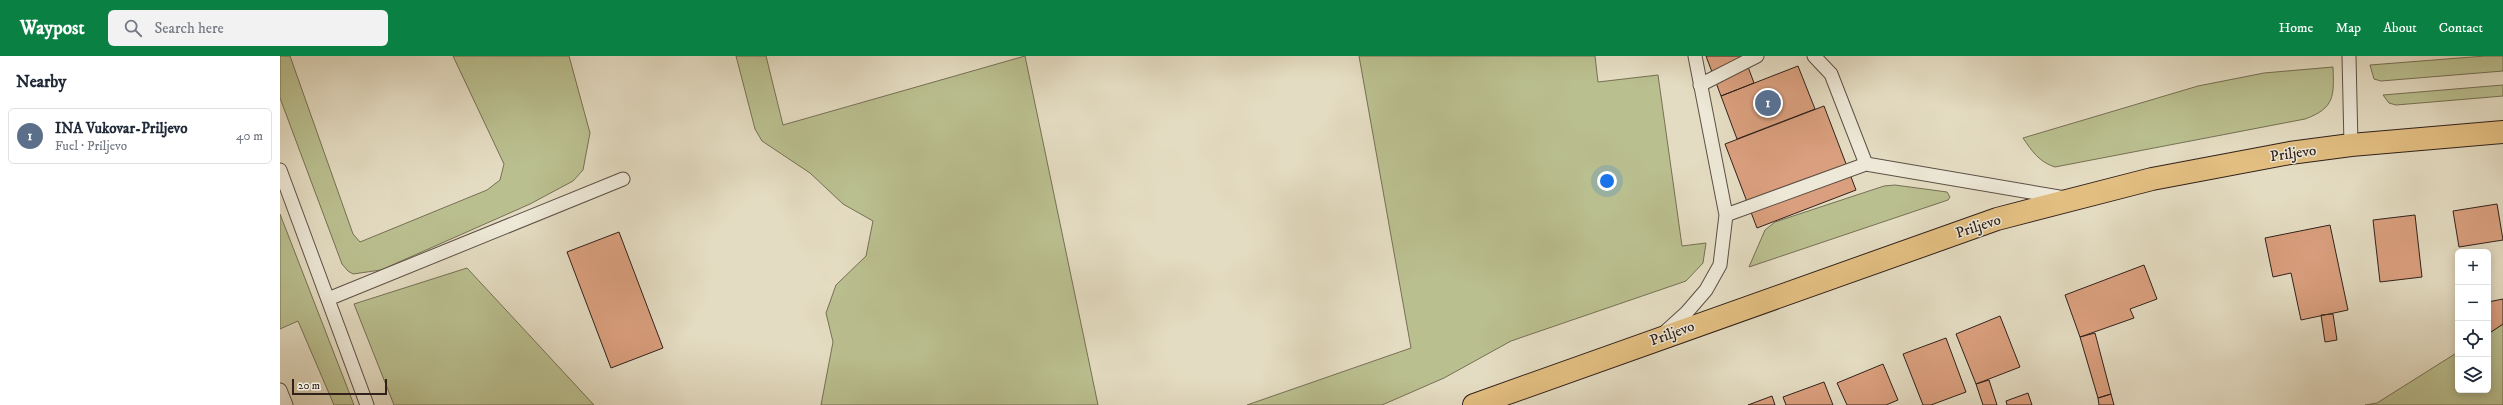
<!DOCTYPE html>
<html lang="en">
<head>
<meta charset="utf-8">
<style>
  :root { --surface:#fff; --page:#f2f2f3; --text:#1f2937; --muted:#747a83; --line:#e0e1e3; --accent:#0b8043 }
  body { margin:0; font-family:"IM FELL DW Pica",serif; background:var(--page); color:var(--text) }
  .controls { position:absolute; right:12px; bottom:12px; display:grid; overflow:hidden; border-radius:6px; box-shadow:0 2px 10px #0003 }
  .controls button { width:36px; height:36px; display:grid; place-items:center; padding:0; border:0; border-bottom:1px solid var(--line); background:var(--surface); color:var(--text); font:20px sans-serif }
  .scale { position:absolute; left:12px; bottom:10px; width:95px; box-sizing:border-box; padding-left:4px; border:2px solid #31211b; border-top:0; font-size:11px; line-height:14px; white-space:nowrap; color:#31211b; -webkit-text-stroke:3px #ede8d7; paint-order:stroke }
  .you { position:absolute; left:1327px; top:125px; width:14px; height:14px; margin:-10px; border:3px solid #fff; border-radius:50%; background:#1a73e8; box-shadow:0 0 0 6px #1a73e833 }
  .badge { display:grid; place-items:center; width:26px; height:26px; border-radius:50%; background:var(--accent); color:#fff; font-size:13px; font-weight:700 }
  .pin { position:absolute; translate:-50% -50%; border:2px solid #fff; box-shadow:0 1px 4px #0006 }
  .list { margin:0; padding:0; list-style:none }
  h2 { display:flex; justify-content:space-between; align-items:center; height:52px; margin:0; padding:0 16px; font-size:17px }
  h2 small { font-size:13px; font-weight:400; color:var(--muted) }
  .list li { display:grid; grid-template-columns:26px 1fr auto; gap:12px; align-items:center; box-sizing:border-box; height:56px; margin:0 8px 8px; padding:0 8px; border:1px solid var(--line); border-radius:6px }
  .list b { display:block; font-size:15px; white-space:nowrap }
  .list p { margin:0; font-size:13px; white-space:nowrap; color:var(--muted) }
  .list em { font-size:13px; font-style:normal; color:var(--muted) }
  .icon { flex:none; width:22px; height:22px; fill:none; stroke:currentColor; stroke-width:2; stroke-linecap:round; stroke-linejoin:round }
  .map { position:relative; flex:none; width:2223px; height:349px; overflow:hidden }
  header { display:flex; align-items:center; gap:24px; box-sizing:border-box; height:56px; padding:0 20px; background:var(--accent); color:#fff }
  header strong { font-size:19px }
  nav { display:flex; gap:22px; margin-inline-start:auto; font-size:14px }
  .search { width:280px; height:36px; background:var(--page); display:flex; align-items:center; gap:10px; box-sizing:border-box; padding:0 14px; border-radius:6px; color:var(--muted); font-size:15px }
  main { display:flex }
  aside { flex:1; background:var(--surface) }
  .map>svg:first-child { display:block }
  .green { fill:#babf8f; stroke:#767055 }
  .building { fill:#da9f7e; stroke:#31211b }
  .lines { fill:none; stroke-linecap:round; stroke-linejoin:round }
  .lane-casing { stroke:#5e5045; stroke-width:15 }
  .primary-casing { stroke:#31211b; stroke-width:24 }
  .lane { stroke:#ede8d7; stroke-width:13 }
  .primary { stroke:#e2be81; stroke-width:22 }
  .labels { text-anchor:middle; stroke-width:3; stroke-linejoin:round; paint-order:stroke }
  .street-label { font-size:15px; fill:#31211b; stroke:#ede8d7 }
</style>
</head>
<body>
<header>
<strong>Waypost</strong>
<div class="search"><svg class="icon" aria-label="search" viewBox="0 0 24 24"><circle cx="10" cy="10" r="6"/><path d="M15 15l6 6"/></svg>Search here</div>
<nav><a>Home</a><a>Map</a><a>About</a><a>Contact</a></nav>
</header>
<main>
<aside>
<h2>Nearby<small></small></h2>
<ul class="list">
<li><span class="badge" style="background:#5c6f8a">1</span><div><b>INA Vukovar-Priljevo</b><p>Fuel · Priljevo</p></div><em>40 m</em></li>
</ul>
</aside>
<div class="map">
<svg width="2223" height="349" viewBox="0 0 2223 349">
  <rect width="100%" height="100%" fill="#e4dcc2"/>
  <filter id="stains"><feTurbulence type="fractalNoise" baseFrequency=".005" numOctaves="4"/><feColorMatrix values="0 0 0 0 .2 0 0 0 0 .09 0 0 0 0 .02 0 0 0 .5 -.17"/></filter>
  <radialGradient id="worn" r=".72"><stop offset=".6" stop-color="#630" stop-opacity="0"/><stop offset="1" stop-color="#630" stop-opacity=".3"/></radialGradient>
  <!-- green -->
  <path class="green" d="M0 0H10L73 178 80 186 207 134 220 124 224 108 173 0H289L310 77 303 114 293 125 250 148 101 214 73 218 68 215 62 208 0 42Z
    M456 0H486L503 69 745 0 818 349H541L553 286 546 257 556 229 586 200 593 165 563 148 530 117 482 85 475 73Z
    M1079 0H1315L1318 26 1378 19 1402 190 1426 187 1423 207 1406 225 1231 285 1164 322 1102 349H967L1131 292Z
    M2205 0H2223V15L2101 25 2094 23 2090 9Z
    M2053 11C2054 40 2055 52 2025 63L1775 111C1759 106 1752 95 1743 82L1918 30 1984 17Z
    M2223 29V40L2116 49 2109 47 2103 39Z
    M1615 129 1667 136 1670 141 1668 144 1469 211 1485 174 1495 166 1604 130Z
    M0 158 74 349H54L18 265 0 273Z
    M187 212 314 349H114L74 248Z
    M2223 268V349H2085L2097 347 2178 296V334H2208V278Z"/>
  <!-- building -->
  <path class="building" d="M1426 0H1464L1474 27 1441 40Z
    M1518 10 1535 53 1457 83 1441 40Z
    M1544 50 1576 134 1477 172 1445 88Z
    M2217 148 2223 184 2179 191 2173 155Z
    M2135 159 2142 221 2100 226 2093 164Z
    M2050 169 2068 254 2021 264 2011 217 1993 221 1985 182Z
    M339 176 383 292 331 312 287 196Z
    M1864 209 1877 243 1850 253 1854 262 1800 281 1785 239Z
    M2223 243V268L2208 278V246Z
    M2053 258 2057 284 2045 286 2041 259Z
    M1720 260 1740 311 1696 328 1676 278Z
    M1815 277 1831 338 1818 342 1800 281Z
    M1666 282 1686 336 1651 349H1643L1623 298Z
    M1603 308 1618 344 1606 349H1567L1557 327Z
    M1709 324 1717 349H1703L1696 328Z
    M1544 326 1553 349H1506L1503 341Z
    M1748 337 1752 349H1727L1726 345Z
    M1831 338 1834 349H1819L1818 342Z
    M1492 340 1495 349H1468Z"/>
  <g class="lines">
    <defs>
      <path id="lane" d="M1534 0 1551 18 1586 108 1785 142
        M2069 0 2071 89
        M1420 29 1477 0
        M0 114 87 349
        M1446 159 1586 108
        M48 243 343 123
        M1385 276 1407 256 1426 234 1440 209 1446 159 1415 0
        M0 334 6 349"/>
      <path id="primary" d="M1194 349 1717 163 1872 123 2010 97 2071 89 2223 76"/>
    </defs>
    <!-- lane casing -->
    <use href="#lane" class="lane-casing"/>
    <!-- primary casing -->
    <use href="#primary" class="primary-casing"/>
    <!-- lane -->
    <use href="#lane" class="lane"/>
    <!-- primary -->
    <use href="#primary" class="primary"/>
  </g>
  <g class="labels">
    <!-- street labels -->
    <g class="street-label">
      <text transform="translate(2013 97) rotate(-8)" y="5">Priljevo</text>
      <text transform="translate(1698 170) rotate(-18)" y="5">Priljevo</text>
      <text transform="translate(1392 277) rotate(-20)" y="5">Priljevo</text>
    </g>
  </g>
  <rect width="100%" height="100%" filter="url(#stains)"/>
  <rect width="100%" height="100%" fill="url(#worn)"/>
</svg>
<div class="controls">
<button>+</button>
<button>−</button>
<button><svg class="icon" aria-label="locate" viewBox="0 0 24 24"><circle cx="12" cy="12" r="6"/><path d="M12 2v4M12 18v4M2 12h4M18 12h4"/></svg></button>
<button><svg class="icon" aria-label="layers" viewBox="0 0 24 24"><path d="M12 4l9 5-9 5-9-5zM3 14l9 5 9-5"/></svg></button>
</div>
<div class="scale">20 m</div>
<div class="you"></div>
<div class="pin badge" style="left:1488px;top:47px;background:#5c6f8a">1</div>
</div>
</main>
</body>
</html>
